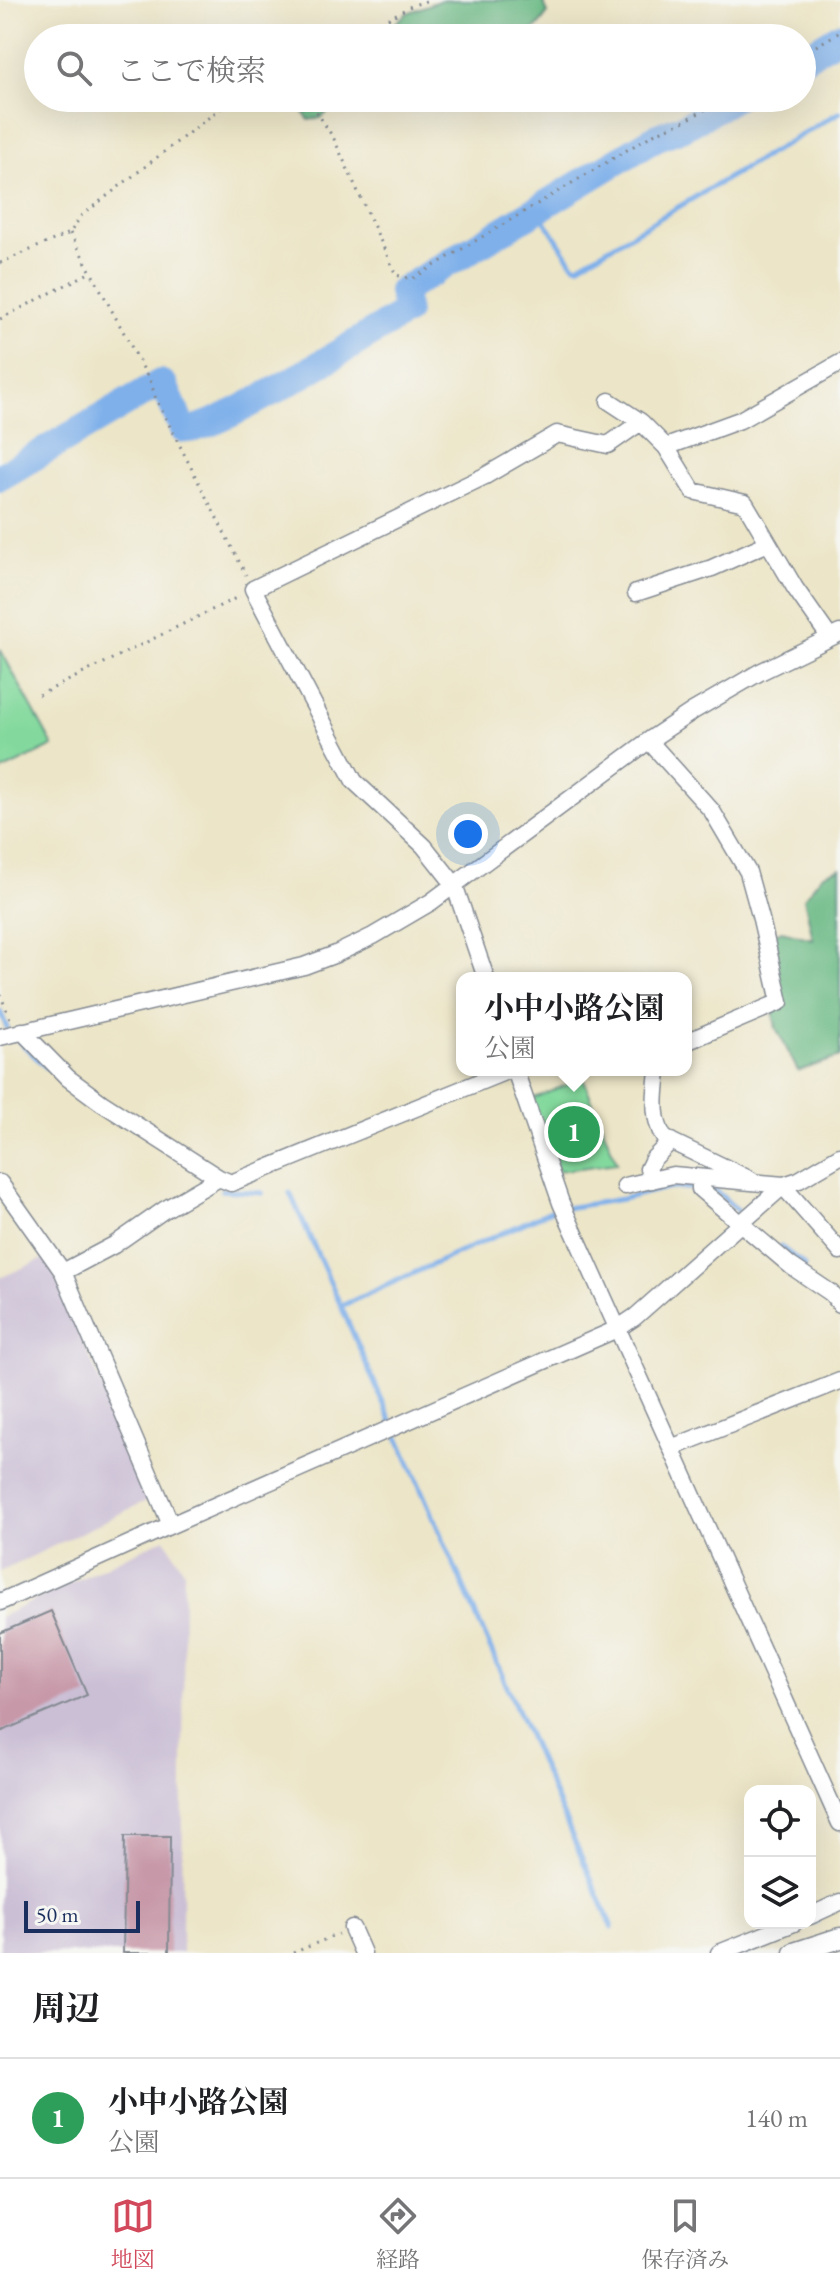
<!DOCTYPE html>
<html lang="ja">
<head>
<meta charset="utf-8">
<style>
  :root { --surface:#fff; --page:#f2f2f2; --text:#202124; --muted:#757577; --line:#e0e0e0; --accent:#d1495b }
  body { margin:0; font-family:"EB Garamond","Noto Serif JP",serif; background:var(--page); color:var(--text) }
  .controls { position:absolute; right:24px; bottom:24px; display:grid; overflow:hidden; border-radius:16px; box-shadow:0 8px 32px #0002 }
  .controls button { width:72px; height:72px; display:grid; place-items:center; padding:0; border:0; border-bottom:2px solid var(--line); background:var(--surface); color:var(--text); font:40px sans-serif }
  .scale { position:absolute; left:24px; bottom:20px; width:116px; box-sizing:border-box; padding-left:8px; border:4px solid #1b2f5e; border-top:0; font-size:22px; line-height:28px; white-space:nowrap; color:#1b2f5e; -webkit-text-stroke:6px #f6f6f2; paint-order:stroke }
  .you { position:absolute; left:468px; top:834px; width:28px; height:28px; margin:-20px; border:6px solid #fff; border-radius:50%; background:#1a73e8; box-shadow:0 0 0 12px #1a73e833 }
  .badge { display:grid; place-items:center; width:52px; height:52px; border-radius:50%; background:var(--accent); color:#fff; font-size:26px; font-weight:700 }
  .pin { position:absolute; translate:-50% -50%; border:4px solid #fff; box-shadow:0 2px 8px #0006 }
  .popup { position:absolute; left:456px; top:972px; width:236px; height:104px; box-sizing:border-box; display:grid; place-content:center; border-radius:16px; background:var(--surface); filter:drop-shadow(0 2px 6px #0005); font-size:26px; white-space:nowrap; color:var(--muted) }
  .popup b { font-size:30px; color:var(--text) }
  .popup::after { content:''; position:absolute; left:50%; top:100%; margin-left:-16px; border:16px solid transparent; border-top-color:var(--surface) }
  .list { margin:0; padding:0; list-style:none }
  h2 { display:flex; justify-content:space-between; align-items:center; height:104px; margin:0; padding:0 32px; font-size:34px }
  h2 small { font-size:26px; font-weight:400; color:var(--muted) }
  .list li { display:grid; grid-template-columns:52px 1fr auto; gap:24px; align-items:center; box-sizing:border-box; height:120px; padding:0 32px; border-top:2px solid var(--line) }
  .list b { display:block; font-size:30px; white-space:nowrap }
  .list p { margin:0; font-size:26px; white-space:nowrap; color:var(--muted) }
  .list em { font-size:26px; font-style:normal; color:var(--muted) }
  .icon { flex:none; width:44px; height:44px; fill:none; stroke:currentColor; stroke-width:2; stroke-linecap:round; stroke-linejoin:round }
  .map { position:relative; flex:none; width:840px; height:1953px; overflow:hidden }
  .search { position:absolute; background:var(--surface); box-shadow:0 8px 32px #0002; left:24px; right:24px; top:24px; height:88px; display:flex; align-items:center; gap:20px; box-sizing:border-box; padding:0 28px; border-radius:44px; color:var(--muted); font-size:30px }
  .sheet { height:224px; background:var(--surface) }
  nav { display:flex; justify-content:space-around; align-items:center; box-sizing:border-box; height:112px; border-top:2px solid var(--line); background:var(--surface); font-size:22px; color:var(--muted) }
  nav a { display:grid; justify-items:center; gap:4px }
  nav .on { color:var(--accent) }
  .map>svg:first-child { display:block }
  .industrial { fill:#cbbfd5 }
  .green { fill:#83d99d; stroke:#4f847e; stroke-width:2 }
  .forest { fill:#6ab984; stroke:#427471; stroke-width:2 }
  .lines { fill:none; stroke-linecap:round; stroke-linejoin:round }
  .stream { stroke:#7fb0ea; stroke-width:5 }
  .river { stroke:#7fb0ea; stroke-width:28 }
  .building { fill:#c798a8 }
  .minor-casing { stroke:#848a92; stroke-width:19 }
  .major-casing { stroke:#848a92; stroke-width:23 }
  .path { stroke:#848a92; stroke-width:3; stroke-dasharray:2 6; stroke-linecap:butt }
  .minor { stroke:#fff; stroke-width:16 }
  .major { stroke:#fff; stroke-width:20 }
</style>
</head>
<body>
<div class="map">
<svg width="840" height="1953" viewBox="0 0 840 1953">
  <rect width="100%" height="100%" fill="#f6f6f2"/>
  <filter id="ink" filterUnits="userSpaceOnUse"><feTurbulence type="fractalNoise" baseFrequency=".0125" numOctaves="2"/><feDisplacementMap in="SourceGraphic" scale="16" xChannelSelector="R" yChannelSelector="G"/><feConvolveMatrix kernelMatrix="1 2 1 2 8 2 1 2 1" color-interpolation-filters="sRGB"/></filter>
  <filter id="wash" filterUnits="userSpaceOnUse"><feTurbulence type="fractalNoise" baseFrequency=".006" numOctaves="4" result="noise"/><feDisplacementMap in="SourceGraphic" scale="32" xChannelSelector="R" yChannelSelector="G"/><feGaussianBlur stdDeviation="1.8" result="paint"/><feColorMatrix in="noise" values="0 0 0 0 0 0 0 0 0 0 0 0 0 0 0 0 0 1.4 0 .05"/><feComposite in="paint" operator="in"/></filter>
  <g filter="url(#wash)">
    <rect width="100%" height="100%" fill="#ece5c7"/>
    <!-- industrial -->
    <path class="industrial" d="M47 1257 150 1499 0 1572V1278Z
      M165 1538 184 1571 182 1953H0V1617Z"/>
    <!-- green -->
    <path class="green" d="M0 649 53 746 0 772Z
      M583 1078 617 1163 558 1171 530 1100Z"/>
    <!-- forest -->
    <path class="forest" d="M441 0H542L548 13C543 19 538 28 531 32 517 42 471 40 456 33L447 38H384V33L407 13Z
      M301 98H343L321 118 309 120 299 107Z
      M840 868V1057L798 1071 776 1028 760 940 782 931 813 939 804 898 823 874Z"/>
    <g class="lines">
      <!-- stream -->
      <path class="stream" d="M538 210 573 264 578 266 840 112
        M0 1011 7 1028
        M19 1041 46 1067
        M707 1189 715 1190 737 1210
        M222 1190 262 1193
        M290 1193 341 1306 553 1210 622 1199 666 1188H697
        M781 1247 805 1266
        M341 1306 612 1927
        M745 1953 817 1921"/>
      <!-- river -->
      <path class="river" d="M802 59 840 36
        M0 477 160 383 164 385 183 429C211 436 372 332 406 312L402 291 657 137 684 127 734 98"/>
    </g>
    <g id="blocks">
      <!-- building -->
      <path class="building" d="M51 1611 87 1695 0 1732V1633Z
        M125 1836H170L169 1953H123Z"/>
    </g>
  </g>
  <g filter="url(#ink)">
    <use href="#blocks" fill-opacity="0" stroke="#848a92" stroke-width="2"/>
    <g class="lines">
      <defs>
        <path id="minor" d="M609 401 641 422
          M666 447 693 491 745 503 795 588 830 638
          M636 593 712 568 768 543
          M649 741 712 811 748 872 761 919 780 1002 686 1042
          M486 978 454 884 424 846 354 781 253 589 485 476 557 434 608 445 641 422 666 447 740 420 840 363
          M22 1031 68 1078 102 1103 219 1178 231 1183 509 1070
          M0 1037 304 966 336 954 373 936 431 902 651 739 693 711 760 672 840 633
          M515 1070 561 1203 840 1823
          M658 1070C656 1094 651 1116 664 1138L751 1180
          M700 1178V1189L791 1266 831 1293 840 1304
          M652 1180 648 1169 653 1159 671 1141
          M0 1183 63 1272
          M625 1186 673 1175 784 1185 799 1180 840 1156
          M671 1448 840 1381
          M171 1525 63 1272 114 1245 164 1210 219 1178
          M0 1602 171 1525 617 1329 635 1317 783 1186 840 1251
          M810 1916 840 1902
          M352 1928 363 1953
          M719 1953 794 1923"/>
        <path id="major" d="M794 1953 840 1938"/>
      </defs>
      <!-- minor casing -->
      <use href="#minor" class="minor-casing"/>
      <!-- major casing -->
      <use href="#major" class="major-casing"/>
      <!-- path -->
      <path class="path" d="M353 38 411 6 429 0
        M802 54 840 32
        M308 98 334 139 396 275 412 279 657 132 685 121 725 98
        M70 233 151 383 156 399 246 575
        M0 263 70 233 81 216 234 98
        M0 319 91 272
        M39 695 240 596
        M0 994 11 1021
        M293 1953 338 1934"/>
      <!-- minor -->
      <use href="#minor" class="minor"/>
      <!-- major -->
      <use href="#major" class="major"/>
    </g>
  </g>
</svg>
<div class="controls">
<button><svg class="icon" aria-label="locate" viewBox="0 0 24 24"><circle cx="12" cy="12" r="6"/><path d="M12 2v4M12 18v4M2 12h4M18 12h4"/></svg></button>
<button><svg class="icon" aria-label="layers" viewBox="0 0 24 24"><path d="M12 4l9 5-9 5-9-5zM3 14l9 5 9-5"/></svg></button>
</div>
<div class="scale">50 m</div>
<div class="you"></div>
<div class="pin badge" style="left:574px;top:1132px;background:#2e9e5b">1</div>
<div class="popup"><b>小中小路公園</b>公園</div>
<div class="search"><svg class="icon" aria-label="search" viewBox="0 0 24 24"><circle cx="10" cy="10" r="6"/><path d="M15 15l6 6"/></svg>ここで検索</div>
</div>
<section class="sheet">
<h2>周辺<small></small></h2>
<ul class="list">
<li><span class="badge" style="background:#2e9e5b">1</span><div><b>小中小路公園</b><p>公園</p></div><em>140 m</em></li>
</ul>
</section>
<nav>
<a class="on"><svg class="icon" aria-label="map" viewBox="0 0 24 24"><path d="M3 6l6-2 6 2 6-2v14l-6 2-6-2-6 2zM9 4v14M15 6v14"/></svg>地図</a>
<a><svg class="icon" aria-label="directions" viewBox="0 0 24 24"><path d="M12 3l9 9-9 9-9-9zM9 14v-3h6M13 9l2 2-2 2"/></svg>経路</a>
<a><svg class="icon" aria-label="saved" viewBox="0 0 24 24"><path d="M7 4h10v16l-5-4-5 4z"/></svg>保存済み</a>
</nav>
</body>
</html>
